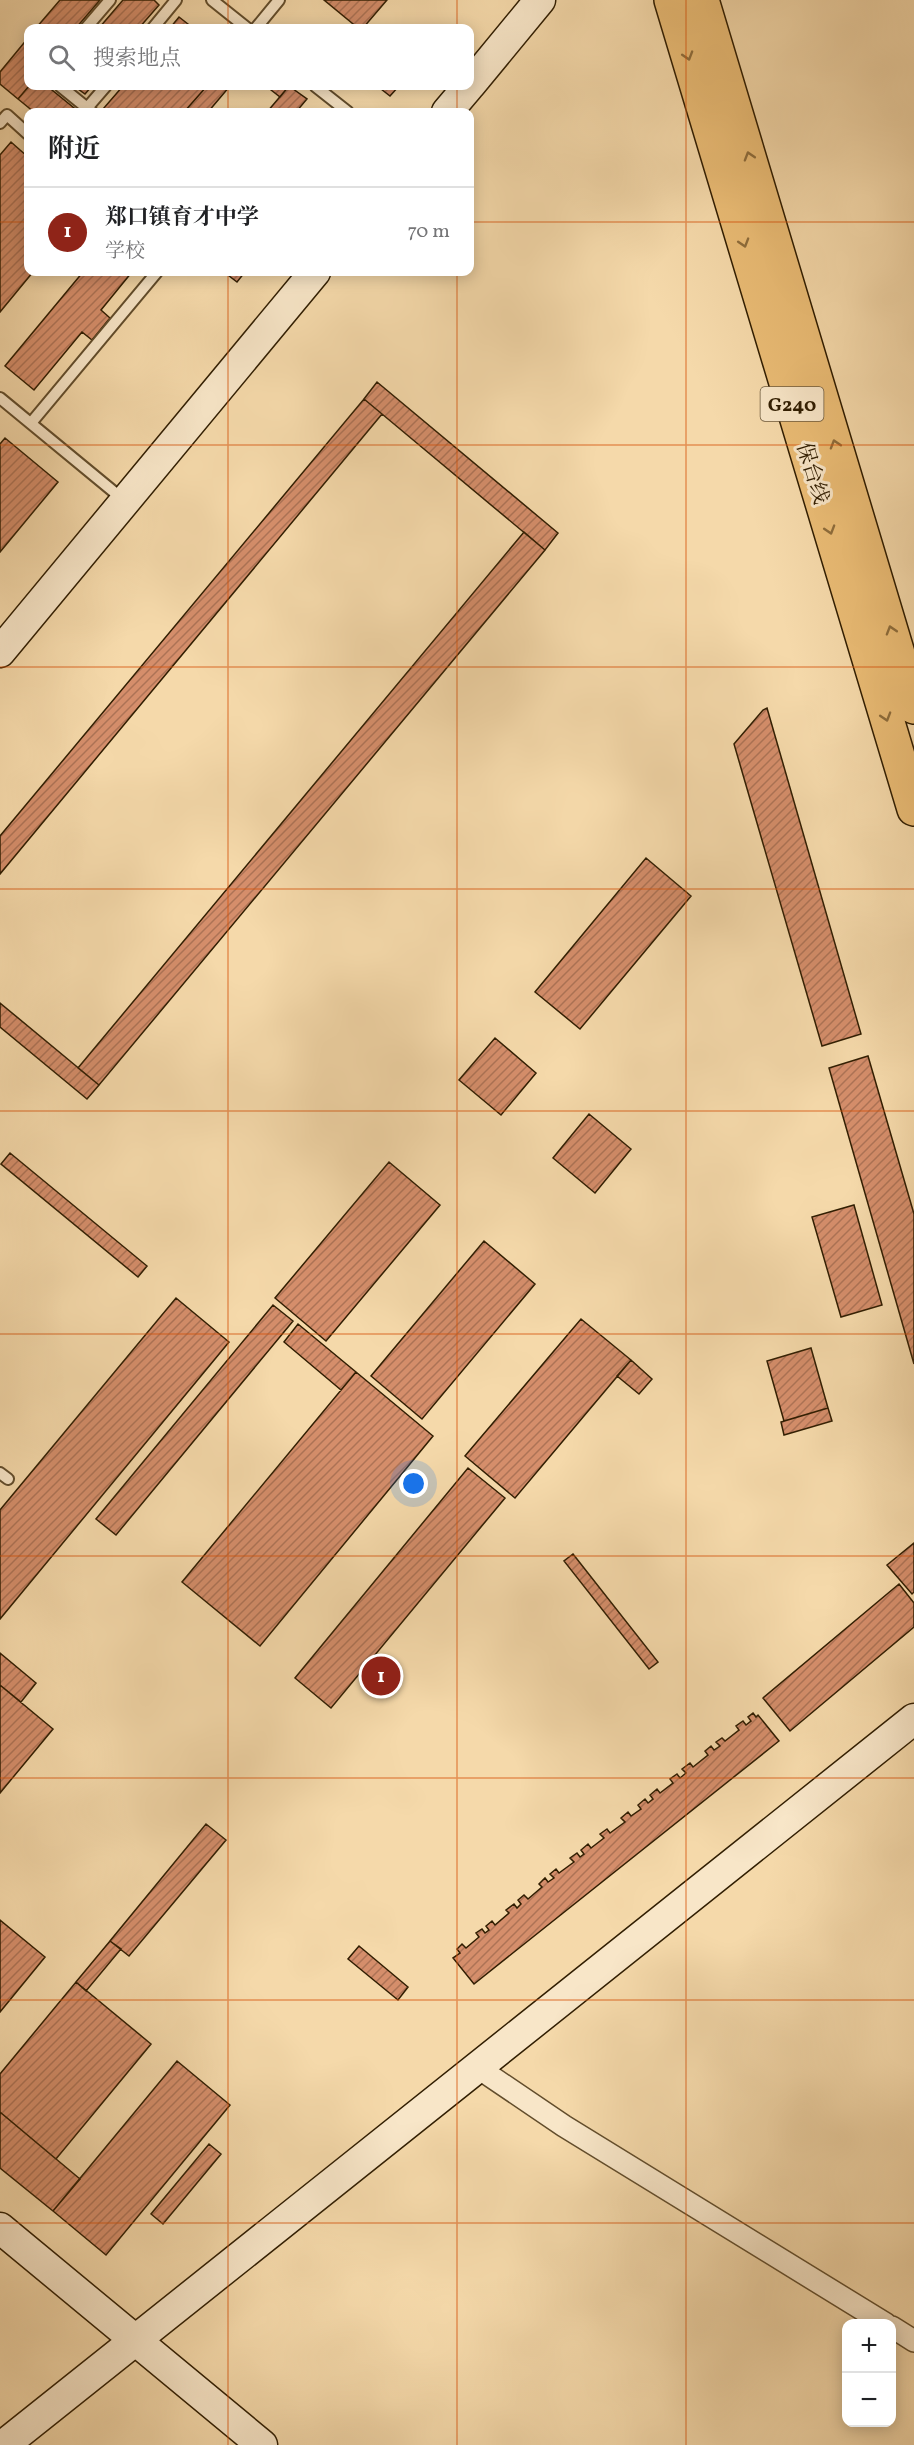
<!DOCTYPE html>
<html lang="zh">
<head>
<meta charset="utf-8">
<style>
  :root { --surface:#fff; --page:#f2f2f2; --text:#202124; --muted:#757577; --line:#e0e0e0; --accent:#8f2418 }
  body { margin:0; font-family:Vollkorn,"Noto Serif SC",serif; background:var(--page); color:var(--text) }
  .controls { position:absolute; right:18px; bottom:18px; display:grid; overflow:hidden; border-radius:12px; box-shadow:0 3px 15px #0003 }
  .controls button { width:54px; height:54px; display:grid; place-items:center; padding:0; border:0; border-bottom:2px solid var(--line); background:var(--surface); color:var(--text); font:30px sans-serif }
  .you { position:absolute; left:414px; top:1484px; width:21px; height:21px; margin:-15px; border:4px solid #fff; border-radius:50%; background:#1a73e8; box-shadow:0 0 0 9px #1a73e833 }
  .badge { display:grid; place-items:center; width:39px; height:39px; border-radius:50%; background:var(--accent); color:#fff; font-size:20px; font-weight:700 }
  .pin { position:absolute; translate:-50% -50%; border:3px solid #fff; box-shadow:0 2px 6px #0006 }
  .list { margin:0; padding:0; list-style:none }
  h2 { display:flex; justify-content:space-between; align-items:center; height:78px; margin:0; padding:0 24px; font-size:26px }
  h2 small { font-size:20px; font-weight:400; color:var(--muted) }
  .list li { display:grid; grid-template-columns:39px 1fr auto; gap:18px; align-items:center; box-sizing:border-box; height:90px; padding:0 24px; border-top:2px solid var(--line) }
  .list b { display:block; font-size:22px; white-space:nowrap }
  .list p { margin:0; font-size:20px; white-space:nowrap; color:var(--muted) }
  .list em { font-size:20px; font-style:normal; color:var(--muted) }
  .icon { flex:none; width:33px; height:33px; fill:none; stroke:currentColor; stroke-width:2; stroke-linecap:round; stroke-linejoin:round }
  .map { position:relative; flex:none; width:914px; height:2445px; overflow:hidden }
  .search { position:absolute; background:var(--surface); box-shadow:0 3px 15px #0003; left:24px; top:24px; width:450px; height:66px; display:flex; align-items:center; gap:15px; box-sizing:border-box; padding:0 21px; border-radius:12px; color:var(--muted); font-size:22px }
  .panel { position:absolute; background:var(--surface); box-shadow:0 3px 15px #0003; left:24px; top:108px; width:450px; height:168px; border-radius:12px }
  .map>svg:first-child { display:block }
  .building { fill:url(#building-hatch); stroke:#311e02; stroke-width:1.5 }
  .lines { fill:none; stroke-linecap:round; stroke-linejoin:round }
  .lane-casing { stroke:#624d2c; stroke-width:14 }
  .street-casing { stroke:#624d2c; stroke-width:24 }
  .secondary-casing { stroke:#311e02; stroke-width:33 }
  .highway-casing { stroke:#311e02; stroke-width:36 }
  .lane { stroke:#f8e6c8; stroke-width:10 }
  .street { stroke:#f8e6c8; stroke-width:21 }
  .secondary { stroke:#f8e6c8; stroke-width:30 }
  .highway { stroke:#eabc75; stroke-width:33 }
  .oneway { stroke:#8e6d3c }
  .grid { fill:none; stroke:#d6530b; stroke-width:1.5; stroke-opacity:0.55 }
  .labels { text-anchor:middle; stroke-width:6; stroke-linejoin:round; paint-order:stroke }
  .shield { fill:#f8e6c8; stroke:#6d5a3d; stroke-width:1.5 }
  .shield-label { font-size:20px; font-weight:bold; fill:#311e02 }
  .street-label { font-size:21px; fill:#311e02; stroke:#f8e6c8 }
</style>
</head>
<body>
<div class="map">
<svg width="914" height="2445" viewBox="0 0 914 2445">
  <defs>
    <pattern id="building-hatch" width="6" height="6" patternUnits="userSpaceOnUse" patternTransform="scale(1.5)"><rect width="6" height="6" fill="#d58e6b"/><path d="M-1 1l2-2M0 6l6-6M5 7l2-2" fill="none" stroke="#ad7356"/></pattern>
  </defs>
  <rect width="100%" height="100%" fill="#f5d9aa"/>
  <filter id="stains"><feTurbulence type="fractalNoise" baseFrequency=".00333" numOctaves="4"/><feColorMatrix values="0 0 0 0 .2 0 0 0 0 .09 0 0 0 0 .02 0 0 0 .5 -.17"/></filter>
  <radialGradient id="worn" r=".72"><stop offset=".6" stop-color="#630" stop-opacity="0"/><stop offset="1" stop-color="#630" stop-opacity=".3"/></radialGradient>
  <!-- building -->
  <path class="building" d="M60 0H100L76 28H36Z
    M123 0H154L159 5 139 28H99Z
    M324 0H387L363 28H358Z
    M179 17 193 28H170Z
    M28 38 29 86 18 99 0 84V72Z
    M29 86H47L79 112H34L18 99Z
    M74 86H92L85 94Z
    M123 86H207L184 112H108L103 109Z
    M207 86H230L208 112H184Z
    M266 86H289L280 97Z
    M289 86 307 99 296 112H267Z
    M384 86H399L390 96 381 89Z
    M11 142 28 157V272H33L0 312V155Z
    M83 272H132L101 310 110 318 92 340 82 332 34 390 5 366Z
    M224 272H245L237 282Z
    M377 382 558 533 545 550 364 399Z
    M364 399 382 414 0 874V836Z
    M5 438 58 482 0 552V444Z
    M524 532 545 550 99 1085 78 1068Z
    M767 708 861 1034 822 1046 734 744 763 710Z
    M646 858 691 896 580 1029 535 992Z
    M0 1003 99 1085 87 1099 0 1027Z
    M495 1038 536 1073 501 1115 459 1080Z
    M868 1056 914 1214V1364L829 1068Z
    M589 1114 631 1149 595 1193 553 1158Z
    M10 1153 147 1266 138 1277 1 1164Z
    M389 1162 440 1205 326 1341 275 1298Z
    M854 1205 882 1305 841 1317 812 1217Z
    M484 1241 535 1284 422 1419 371 1376Z
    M176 1298 229 1342 0 1619V1510Z
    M273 1305 293 1321 116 1535 96 1519Z
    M581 1319 631 1360 515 1498 465 1456Z
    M298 1324 356 1372 341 1390 284 1342Z
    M811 1348 828 1408 784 1421 767 1361Z
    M631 1360 652 1379 639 1394 617 1376Z
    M356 1372 433 1436 260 1646 182 1582Z
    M828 1408 832 1421 784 1435 781 1422Z
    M468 1468 505 1498 331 1708 295 1678Z
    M914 1543V1592L912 1594 887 1565Z
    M573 1554 658 1662 649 1669 564 1561Z
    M899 1584 914 1603V1627L790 1731 763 1698Z
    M0 1653 36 1683 21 1702 0 1685Z
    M0 1685 53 1729 0 1793Z
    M753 1713 756 1717 758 1715 779 1741 474 1984 453 1958 460 1953 457 1949 462 1944 466 1948 479 1937 476 1933 482 1929 485 1933 489 1930 486 1926 492 1921 495 1925 509 1913 506 1910 514 1904 517 1908 521 1904 518 1900 524 1895 528 1899 542 1887 539 1884 545 1878 548 1882 554 1878 550 1874 556 1869 559 1873 574 1862 570 1858 577 1853 580 1857 584 1854 581 1850 588 1844 591 1848 604 1838 600 1834 607 1829 610 1833 625 1822 621 1818 628 1812 631 1816 641 1809 638 1805 645 1799 648 1803 653 1799 650 1795 657 1789 660 1793 673 1783 670 1779 677 1774 680 1778 686 1773 682 1769 690 1763 693 1767 708 1755 705 1751 711 1746 714 1750 720 1746 716 1742 722 1738 725 1741 739 1730 736 1726 743 1721 746 1725 751 1721 748 1717Z
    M206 1824 226 1840 129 1956 110 1941Z
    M0 1920 45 1957 0 2012Z
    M110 1941 121 1949 86 1991 76 1982Z
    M359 1946 408 1987 398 2000 348 1959Z
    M76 1982 151 2044 56 2159 0 2112V2074Z
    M177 2061 230 2105 106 2255 53 2211Z
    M0 2112 80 2179 53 2211 0 2168Z
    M209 2144 221 2154 163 2224 151 2214Z"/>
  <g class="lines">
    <defs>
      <path id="lane" d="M212 0 247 28
        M86 28 110 0
        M153 28 176 0
        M256 28 279 0
        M60 86 92 112
        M315 86 348 112
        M87 108 106 86
        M0 123 7 115 28 134
        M0 398 125 501
        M31 423 157 272
        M0 1473 8 1479"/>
      <path id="street" d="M477 2067 564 2126 886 2324
        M892 2327 914 2341"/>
      <path id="secondary" d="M470 85 540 0
        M447 112 469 86
        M0 652 315 272
        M0 2228 262 2445
        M4 2445 914 1719"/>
      <path id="highway" d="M671 0 914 809
        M702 0 914 707"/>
    </defs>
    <!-- lane casing -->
    <use href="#lane" class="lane-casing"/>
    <!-- street casing -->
    <use href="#street" class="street-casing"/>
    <!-- secondary casing -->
    <use href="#secondary" class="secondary-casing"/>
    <!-- highway casing -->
    <use href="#highway" class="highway-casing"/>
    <!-- lane -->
    <use href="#lane" class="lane"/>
    <!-- street -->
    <use href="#street" class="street"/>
    <!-- secondary -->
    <use href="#secondary" class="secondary"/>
    <!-- highway -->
    <use href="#highway" class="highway"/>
  </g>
  <!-- one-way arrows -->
  <defs><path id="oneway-chevron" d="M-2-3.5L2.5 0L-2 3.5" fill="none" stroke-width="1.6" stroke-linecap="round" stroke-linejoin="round" transform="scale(1.5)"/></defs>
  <g class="oneway">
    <use href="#oneway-chevron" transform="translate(688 56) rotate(73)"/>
    <use href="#oneway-chevron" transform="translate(749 156) rotate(-107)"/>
    <use href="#oneway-chevron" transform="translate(744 243) rotate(73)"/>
    <use href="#oneway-chevron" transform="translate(835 444) rotate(-107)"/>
    <use href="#oneway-chevron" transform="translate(830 530) rotate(73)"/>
    <use href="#oneway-chevron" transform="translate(891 630) rotate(-107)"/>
    <use href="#oneway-chevron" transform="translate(886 717) rotate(73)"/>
  </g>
  <!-- grid -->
  <path class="grid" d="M228 0V28M457 0V28M686 0V2445M228 86V112M457 86V112M0 222H28M470 222H914M228 272V2445M457 272V2445M0 445H914M0 667H914M0 889H914M0 1111H914M0 1334H914M0 1556H914M0 1778H914M0 2000H914M0 2223H914"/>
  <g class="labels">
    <!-- shield labels -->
    <rect class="shield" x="760.5" y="387" width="63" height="34" rx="4.5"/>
    <g class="shield-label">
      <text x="792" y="411">G240</text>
    </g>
    <!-- street labels -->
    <g class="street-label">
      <text transform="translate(813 473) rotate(73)" y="7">保台线</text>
    </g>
  </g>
  <rect width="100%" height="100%" filter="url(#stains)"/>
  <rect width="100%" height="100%" fill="url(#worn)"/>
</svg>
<div class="controls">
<button>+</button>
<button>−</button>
</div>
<div class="you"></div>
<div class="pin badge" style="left:381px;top:1676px">1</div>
<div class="search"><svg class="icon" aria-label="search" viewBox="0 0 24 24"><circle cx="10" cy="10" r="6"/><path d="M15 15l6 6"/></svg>搜索地点</div>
<section class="panel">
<h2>附近<small></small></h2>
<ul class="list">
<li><span class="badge">1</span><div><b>郑口镇育才中学</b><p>学校</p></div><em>70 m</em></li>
</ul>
</section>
</div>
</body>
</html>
